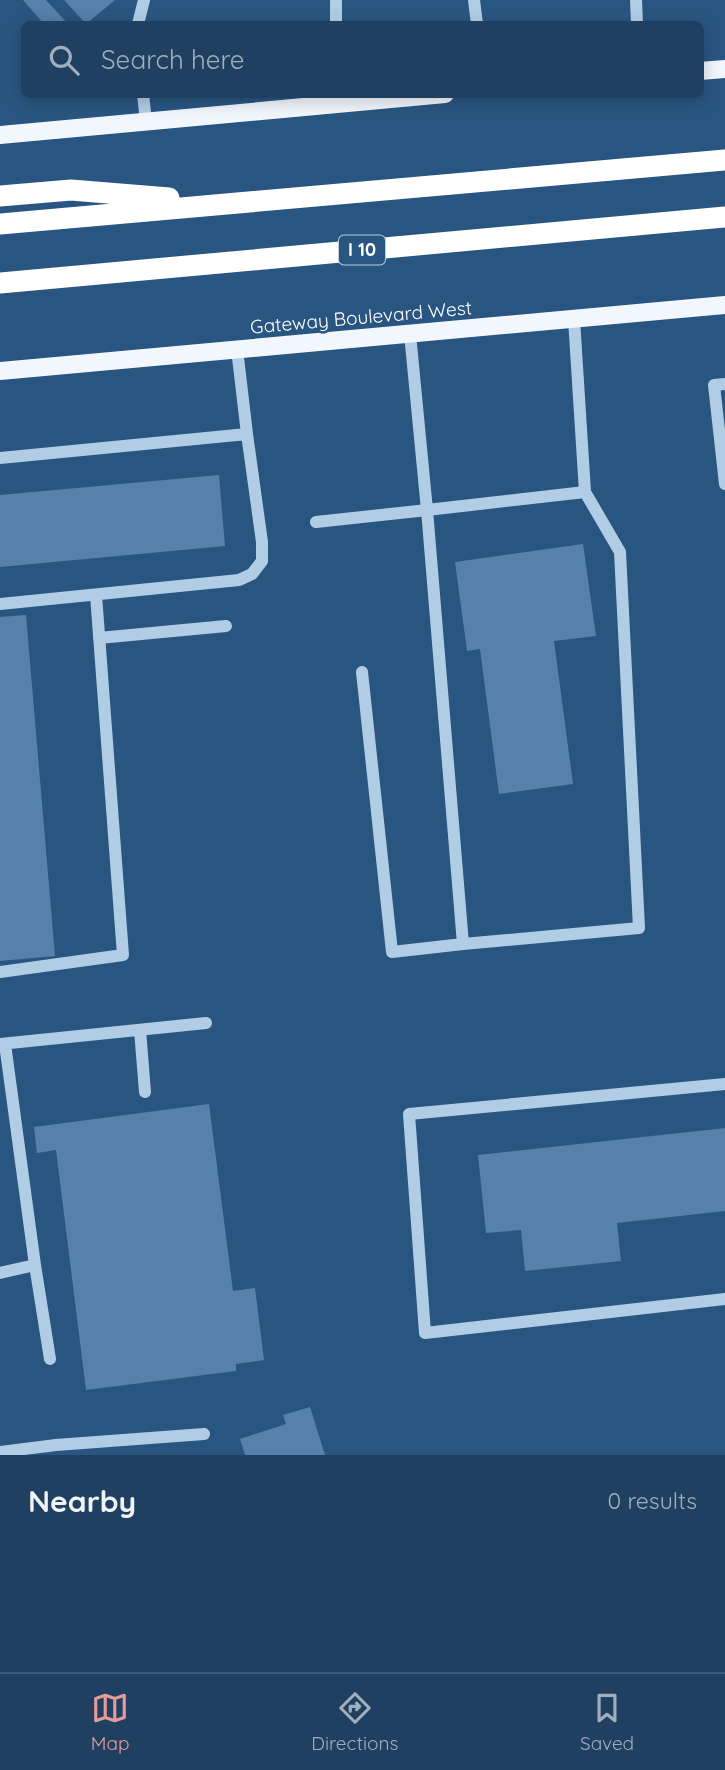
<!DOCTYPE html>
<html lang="en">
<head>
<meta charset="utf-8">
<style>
  :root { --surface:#1f4061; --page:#274767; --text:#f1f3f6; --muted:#a1afbd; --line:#3c5976; --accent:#e69b98 }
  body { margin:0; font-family:Quicksand,sans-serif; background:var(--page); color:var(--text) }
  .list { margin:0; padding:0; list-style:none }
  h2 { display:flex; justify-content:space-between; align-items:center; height:91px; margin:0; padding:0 28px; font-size:30px }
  h2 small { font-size:23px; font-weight:400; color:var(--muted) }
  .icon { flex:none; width:38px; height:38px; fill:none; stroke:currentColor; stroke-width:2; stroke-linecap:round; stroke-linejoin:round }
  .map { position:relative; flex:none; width:725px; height:1455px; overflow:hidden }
  .search { position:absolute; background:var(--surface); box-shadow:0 4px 18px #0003; left:21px; right:21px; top:21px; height:77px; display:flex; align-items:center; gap:18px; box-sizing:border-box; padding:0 24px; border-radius:10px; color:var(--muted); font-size:26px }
  .sheet { height:217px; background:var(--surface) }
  nav { display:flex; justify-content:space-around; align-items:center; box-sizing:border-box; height:98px; border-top:2px solid var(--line); background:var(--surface); font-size:19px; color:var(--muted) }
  nav a { display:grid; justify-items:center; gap:4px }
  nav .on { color:var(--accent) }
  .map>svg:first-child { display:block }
  .building { fill:#5681ab }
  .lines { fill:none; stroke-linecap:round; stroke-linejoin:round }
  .minor { stroke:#b1cde6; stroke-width:12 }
  .major { stroke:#f2f7fd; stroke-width:18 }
  .highway { stroke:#fff; stroke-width:21 }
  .labels { text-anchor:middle; stroke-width:5; stroke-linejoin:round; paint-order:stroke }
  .shield { fill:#295681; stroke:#bfccd9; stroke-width:2 }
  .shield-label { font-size:18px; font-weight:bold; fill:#fff }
  .street-label { font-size:19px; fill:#fff; stroke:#295681 }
</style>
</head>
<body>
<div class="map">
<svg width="725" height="1455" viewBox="0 0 725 1455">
  <rect width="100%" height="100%" fill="#295681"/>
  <!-- building -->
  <path class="building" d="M23 0H46L68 24H44Z
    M64 0H115L86 24Z
    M219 475 225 546 0 567V495Z
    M583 544 596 636 554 641 573 784 499 794 480 649 467 651 455 562Z
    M26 615 55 956 0 961V617Z
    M209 1104 233 1291 255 1288 264 1360 236 1364V1371L86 1390 56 1150 37 1153 34 1127Z
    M725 1128V1211L617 1223 621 1261 525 1271 521 1230 486 1233 478 1155Z
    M310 1407 325 1455H245L240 1439 286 1424 283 1415Z"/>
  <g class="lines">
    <!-- minor -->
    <path class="minor" d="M336 0V24
      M474 0 477 24
      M636 0 637 24
      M138 24 144 0
      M143 94 146 122
      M410 334 427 510 585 492 574 319
      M725 384 714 385 725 484
      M0 458 247 434 237 349
      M316 522 427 510 463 944 639 928 620 552 585 492
      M0 604 239 580 252 574 262 561V542L247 434
      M99 638 226 626
      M362 672 392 952 463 944
      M0 972 123 955 96 595
      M140 1030 145 1092
      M0 1044 206 1023
      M725 1084 409 1114 425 1333 725 1299
      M35 1265 50 1359
      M0 1273 35 1265 5 1044
      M0 1452 56 1445 204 1434"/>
    <!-- major -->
    <path class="major" d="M700 71 725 69
      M0 135 445 94
      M0 371 725 305"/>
    <!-- highway -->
    <path class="highway" d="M0 196 71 190 169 198
      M0 224 725 160
      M0 283 725 217"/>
  </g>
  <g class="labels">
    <!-- shield labels -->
    <rect class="shield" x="339" y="235.5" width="46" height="29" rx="5"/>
    <g class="shield-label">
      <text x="362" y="256">I 10</text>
    </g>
    <!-- street labels -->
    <g class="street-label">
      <text transform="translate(361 317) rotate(-5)" y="7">Gateway Boulevard West</text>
    </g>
  </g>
</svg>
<div class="search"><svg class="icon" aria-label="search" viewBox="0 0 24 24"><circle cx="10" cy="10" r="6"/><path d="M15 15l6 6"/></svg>Search here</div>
</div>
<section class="sheet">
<h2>Nearby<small>0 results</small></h2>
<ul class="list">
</ul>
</section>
<nav>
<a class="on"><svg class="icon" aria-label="map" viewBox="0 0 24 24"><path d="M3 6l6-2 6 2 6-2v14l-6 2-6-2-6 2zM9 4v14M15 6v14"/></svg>Map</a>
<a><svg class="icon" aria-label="directions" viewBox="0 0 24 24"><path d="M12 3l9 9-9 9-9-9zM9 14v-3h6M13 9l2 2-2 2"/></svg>Directions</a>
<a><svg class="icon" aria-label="saved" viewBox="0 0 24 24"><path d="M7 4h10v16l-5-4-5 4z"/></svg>Saved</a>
</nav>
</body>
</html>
